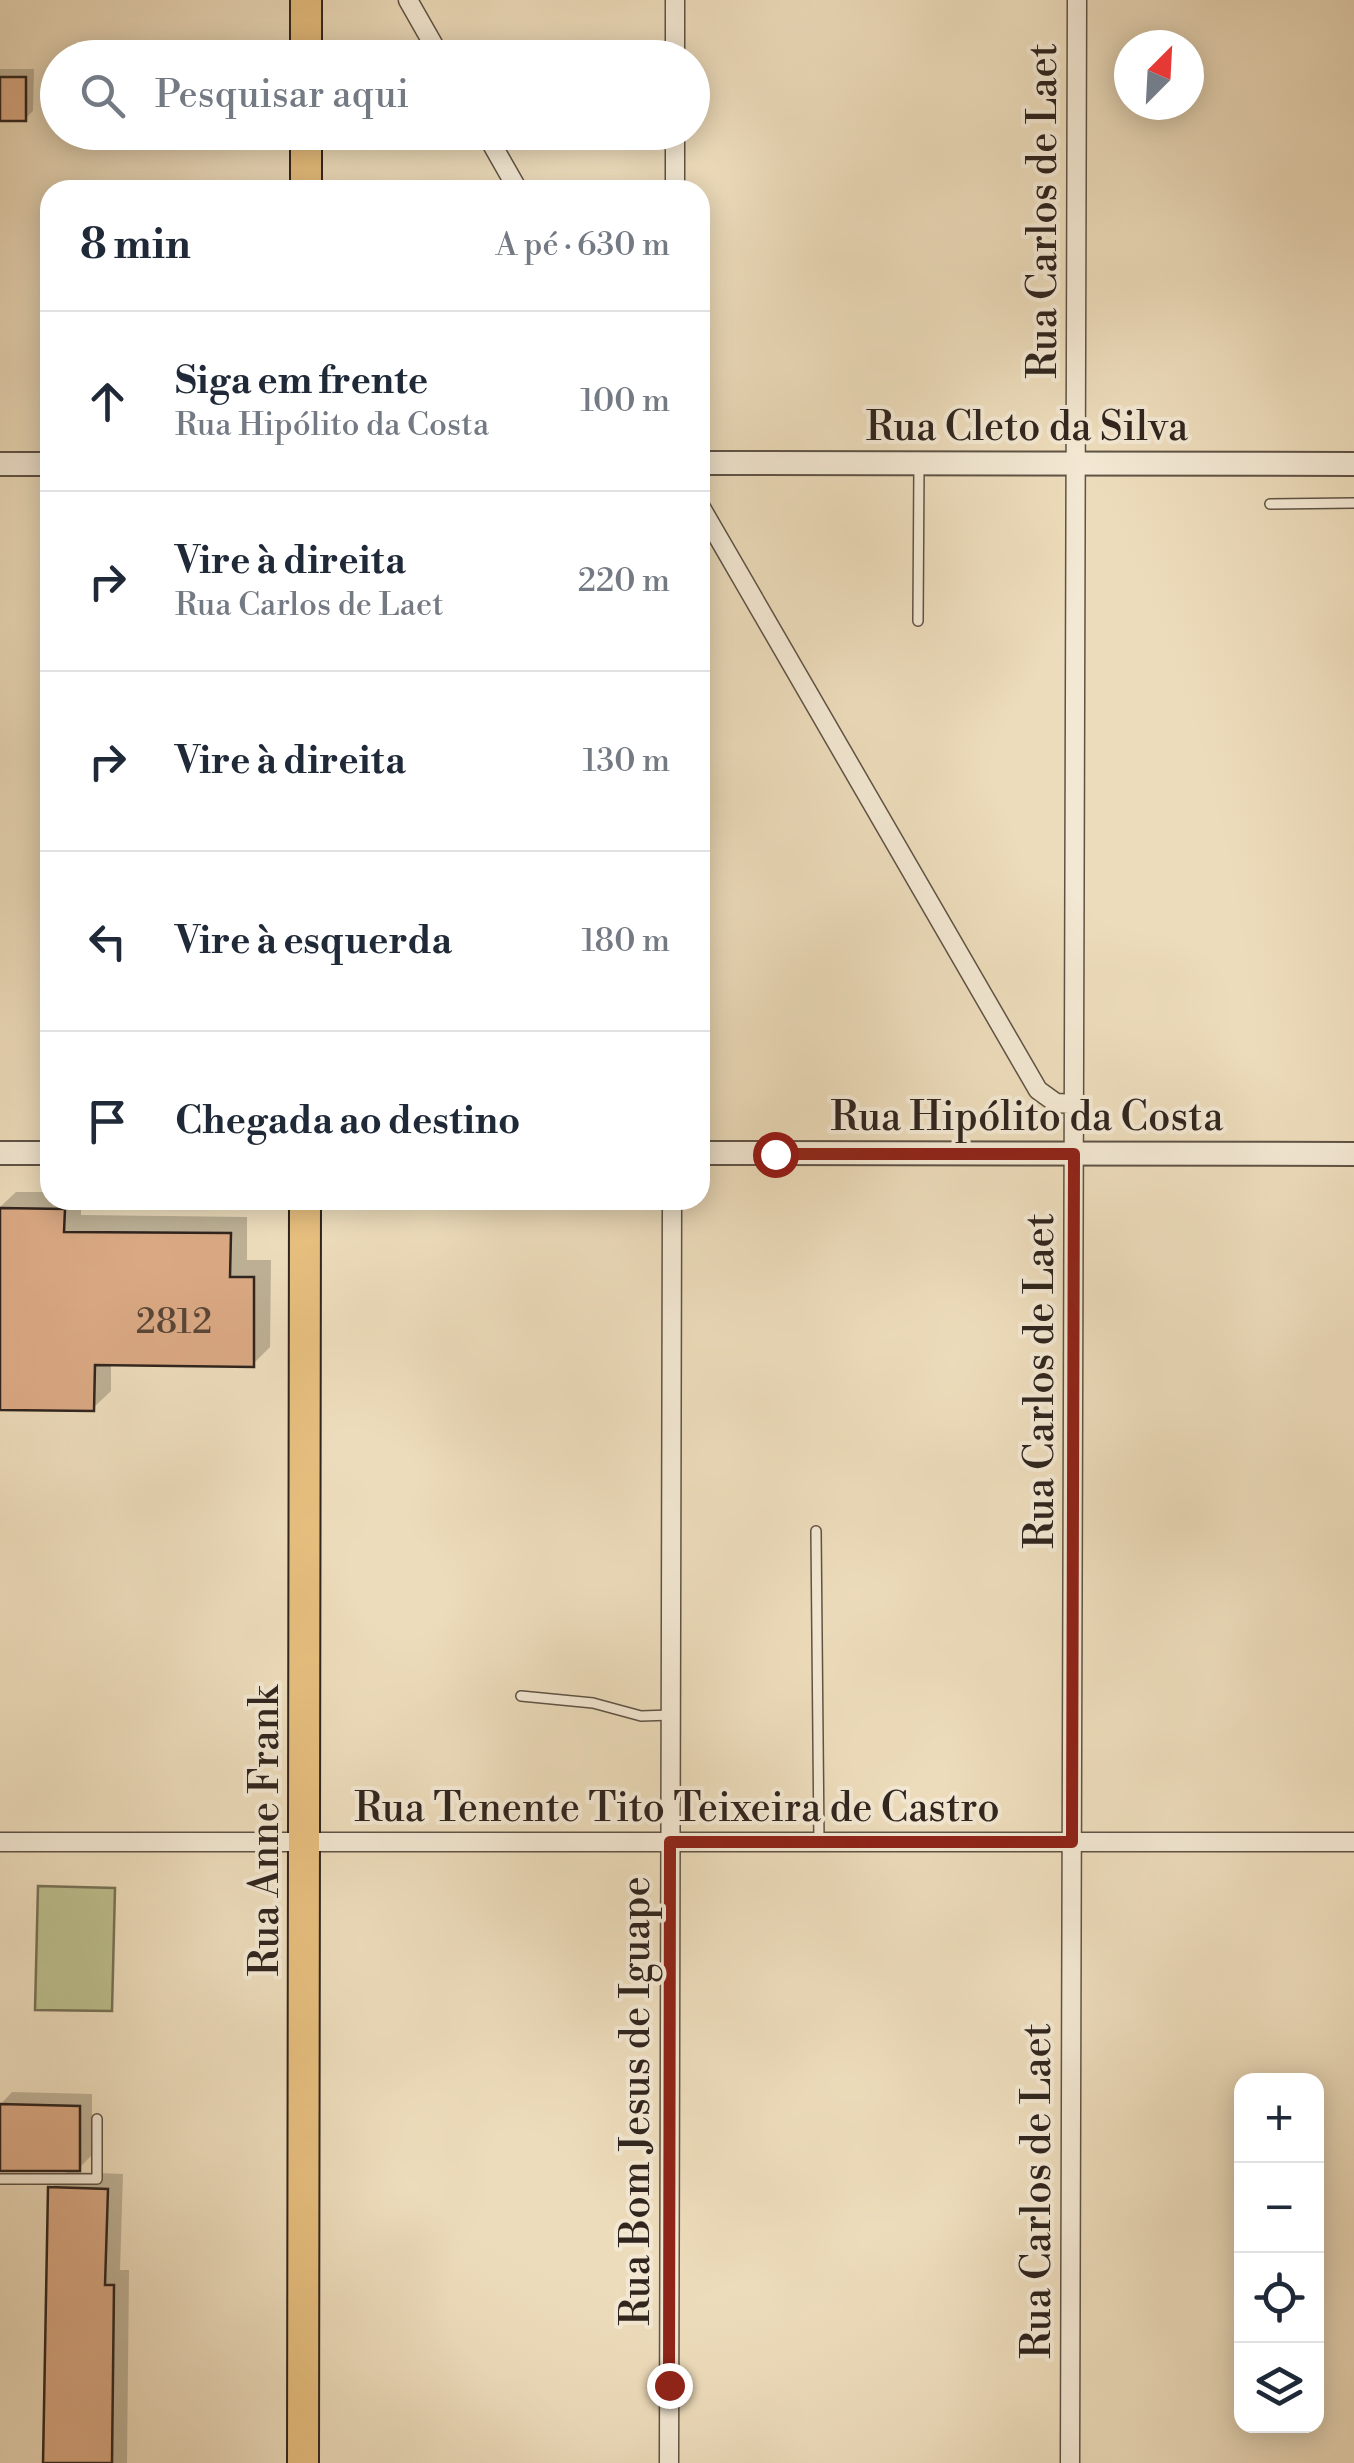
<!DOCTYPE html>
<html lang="pt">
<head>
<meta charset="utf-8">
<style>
  :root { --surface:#fff; --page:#f2f2f3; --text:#1f2937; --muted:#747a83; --line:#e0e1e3 }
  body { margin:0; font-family:"Libre Bodoni",serif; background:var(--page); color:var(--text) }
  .controls { position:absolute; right:30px; bottom:30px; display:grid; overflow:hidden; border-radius:20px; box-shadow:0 5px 25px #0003 }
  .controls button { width:90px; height:90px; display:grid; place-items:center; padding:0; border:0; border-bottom:2px solid var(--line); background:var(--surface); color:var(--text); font:50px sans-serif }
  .compass { position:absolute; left:1114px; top:30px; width:90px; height:90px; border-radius:50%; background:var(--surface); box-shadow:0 5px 25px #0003; rotate:24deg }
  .stop { position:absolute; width:30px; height:30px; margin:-22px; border:8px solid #8f2418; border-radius:50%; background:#fff }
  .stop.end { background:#8f2418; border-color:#fff; box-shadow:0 2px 10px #0008 }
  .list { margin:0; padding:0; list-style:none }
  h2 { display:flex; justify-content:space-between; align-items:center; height:130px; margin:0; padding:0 40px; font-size:42px }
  h2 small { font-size:32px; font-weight:400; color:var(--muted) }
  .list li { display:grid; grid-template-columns:65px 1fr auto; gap:30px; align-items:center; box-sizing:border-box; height:180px; padding:0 40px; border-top:2px solid var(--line) }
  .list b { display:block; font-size:38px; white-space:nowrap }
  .list p { margin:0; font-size:32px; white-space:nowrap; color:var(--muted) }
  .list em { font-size:32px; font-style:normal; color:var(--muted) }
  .icon { flex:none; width:55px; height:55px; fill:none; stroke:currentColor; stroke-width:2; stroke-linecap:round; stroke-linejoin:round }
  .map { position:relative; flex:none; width:1354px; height:2463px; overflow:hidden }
  .search { position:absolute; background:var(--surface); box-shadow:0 5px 25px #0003; left:40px; top:40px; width:670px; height:110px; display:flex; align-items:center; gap:25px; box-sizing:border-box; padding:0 35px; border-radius:55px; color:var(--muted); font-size:38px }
  .panel { position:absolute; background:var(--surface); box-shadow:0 5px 25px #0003; left:40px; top:180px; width:670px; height:1030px; border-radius:30px }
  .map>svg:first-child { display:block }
  .green { fill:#bcbf8d; stroke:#767256; stroke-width:2.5 }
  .shadow { fill:#0003 }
  .building { fill:#daa984; stroke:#30251e; stroke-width:2.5 }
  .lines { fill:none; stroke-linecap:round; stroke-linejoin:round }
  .service-casing { stroke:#5f5345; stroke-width:12 }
  .minor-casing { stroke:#5f5345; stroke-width:21 }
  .tertiary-casing { stroke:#5f5345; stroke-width:26 }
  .primary-casing { stroke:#30251e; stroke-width:34 }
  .service { stroke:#f3e8d3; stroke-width:9 }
  .minor { stroke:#f3e8d3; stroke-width:18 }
  .tertiary { stroke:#f3e8d3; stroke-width:22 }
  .primary { stroke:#e6be7e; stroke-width:30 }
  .route { stroke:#8f2418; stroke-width:12 }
  .labels { text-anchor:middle; stroke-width:8; stroke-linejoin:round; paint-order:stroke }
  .number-label { font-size:35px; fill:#5a4638 }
  .street-label { font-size:40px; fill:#30251e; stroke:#f3e8d3 }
</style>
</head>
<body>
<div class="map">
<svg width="1354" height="2463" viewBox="0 0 1354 2463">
  <rect width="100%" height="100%" fill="#eddcbb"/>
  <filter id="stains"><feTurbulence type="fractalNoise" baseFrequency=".002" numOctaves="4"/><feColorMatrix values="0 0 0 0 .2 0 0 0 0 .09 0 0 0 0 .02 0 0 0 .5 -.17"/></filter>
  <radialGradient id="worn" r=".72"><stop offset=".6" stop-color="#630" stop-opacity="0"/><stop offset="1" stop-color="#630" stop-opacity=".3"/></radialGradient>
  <!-- green -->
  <path class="green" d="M38 1886 115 1888 112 2011 35 2010Z"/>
  <!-- shadow -->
  <path class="shadow" d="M0 69H34L33 111 25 119H0Z
    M16 1192H50V1200H81V1215L247 1217V1260H271L270 1347 253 1364 111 1363V1391L93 1408 0 1407V1207Z
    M12 2092 92 2094V2155L75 2172 123 2174 120 2270H129L127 2463H46L51 2188 70 2168 0 2169V2105Z"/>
  <!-- building -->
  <path class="building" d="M0 77H26V121H0Z
    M0 1208 65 1209 64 1232 231 1233 230 1277H254V1367L95 1365 94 1411 0 1410Z
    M0 2104 80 2106V2171H0Z
    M48 2187 108 2189 105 2285H114L112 2463H43Z"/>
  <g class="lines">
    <defs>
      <path id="service" d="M1270 504 1354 503
        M918 621 919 464
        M816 1531 819 1842
        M521 1696 593 1703 641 1716 671 1715
        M0 2179H97V2119"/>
      <path id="minor" d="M408 0 441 58
        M675 58V0
        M485 132 518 190
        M675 190V132
        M700 506 1038 1090 1056 1103 1074 1104
        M0 1842H1354
        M669 2463 672 1200
        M1070 2463 1077 0"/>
      <path id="tertiary" d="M700 463 1354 464
        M0 464H50
        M0 1153H50
        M700 1153 1354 1154"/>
      <path id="primary" d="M306 58V0
        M306 190V132
        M303 2463 305 1200"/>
    </defs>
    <!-- service casing -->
    <use href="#service" class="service-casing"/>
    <!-- minor casing -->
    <use href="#minor" class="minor-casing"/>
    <!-- tertiary casing -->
    <use href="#tertiary" class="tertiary-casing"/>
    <!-- primary casing -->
    <use href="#primary" class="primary-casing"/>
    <!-- service -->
    <use href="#service" class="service"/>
    <!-- minor -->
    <use href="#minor" class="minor"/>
    <!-- tertiary -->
    <use href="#tertiary" class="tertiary"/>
    <!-- primary -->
    <use href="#primary" class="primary"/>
  </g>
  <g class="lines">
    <!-- route -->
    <path class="route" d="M669 2385 670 1842H1072L1074 1154H775"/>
  </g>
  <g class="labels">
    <!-- number labels -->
    <g class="number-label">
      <text x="174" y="1333">2812</text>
    </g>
    <!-- street labels -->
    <g class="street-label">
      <text transform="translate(1042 211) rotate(-90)" y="14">Rua Carlos de Laet</text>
      <text x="1027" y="440">Rua Cleto da Silva</text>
      <text x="1027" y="1130">Rua Hipólito da Costa</text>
      <text transform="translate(1039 1381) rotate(-90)" y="14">Rua Carlos de Laet</text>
      <text x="677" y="1821">Rua Tenente Tito Teixeira de Castro</text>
      <text transform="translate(264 1831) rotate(-90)" y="14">Rua Anne Frank</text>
      <text transform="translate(635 2101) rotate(-90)" y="14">Rua Bom Jesus de Iguape</text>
      <text transform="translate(1036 2191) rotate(-90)" y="14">Rua Carlos de Laet</text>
    </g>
  </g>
  <rect width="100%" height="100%" filter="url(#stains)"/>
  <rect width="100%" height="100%" fill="url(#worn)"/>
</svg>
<div class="controls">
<button>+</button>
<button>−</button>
<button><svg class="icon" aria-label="locate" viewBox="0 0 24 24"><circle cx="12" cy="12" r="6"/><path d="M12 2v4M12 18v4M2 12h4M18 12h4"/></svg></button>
<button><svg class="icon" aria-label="layers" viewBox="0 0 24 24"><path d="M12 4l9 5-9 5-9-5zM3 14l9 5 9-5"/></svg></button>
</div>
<svg class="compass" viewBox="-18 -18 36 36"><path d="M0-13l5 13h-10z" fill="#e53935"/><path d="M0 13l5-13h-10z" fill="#747a83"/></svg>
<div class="stop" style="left:775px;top:1154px"></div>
<div class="stop end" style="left:669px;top:2385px"></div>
<div class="search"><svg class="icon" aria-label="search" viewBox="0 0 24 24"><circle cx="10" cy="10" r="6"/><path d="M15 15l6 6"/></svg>Pesquisar aqui</div>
<section class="panel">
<h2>8 min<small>A pé · 630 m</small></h2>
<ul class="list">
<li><svg class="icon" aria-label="ahead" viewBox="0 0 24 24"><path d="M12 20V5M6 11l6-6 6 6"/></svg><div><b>Siga em frente</b><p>Rua Hipólito da Costa</p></div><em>100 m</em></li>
<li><svg class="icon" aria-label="right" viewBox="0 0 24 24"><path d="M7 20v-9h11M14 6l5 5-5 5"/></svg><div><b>Vire à direita</b><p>Rua Carlos de Laet</p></div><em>220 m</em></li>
<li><svg class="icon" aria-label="right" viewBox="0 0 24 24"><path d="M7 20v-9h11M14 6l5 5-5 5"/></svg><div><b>Vire à direita</b></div><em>130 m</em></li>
<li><svg class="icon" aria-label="left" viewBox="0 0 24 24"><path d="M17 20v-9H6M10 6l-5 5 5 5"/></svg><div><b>Vire à esquerda</b></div><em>180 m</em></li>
<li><svg class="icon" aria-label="arrive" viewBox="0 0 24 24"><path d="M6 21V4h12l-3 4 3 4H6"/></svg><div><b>Chegada ao destino</b></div></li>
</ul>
</section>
</div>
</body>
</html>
